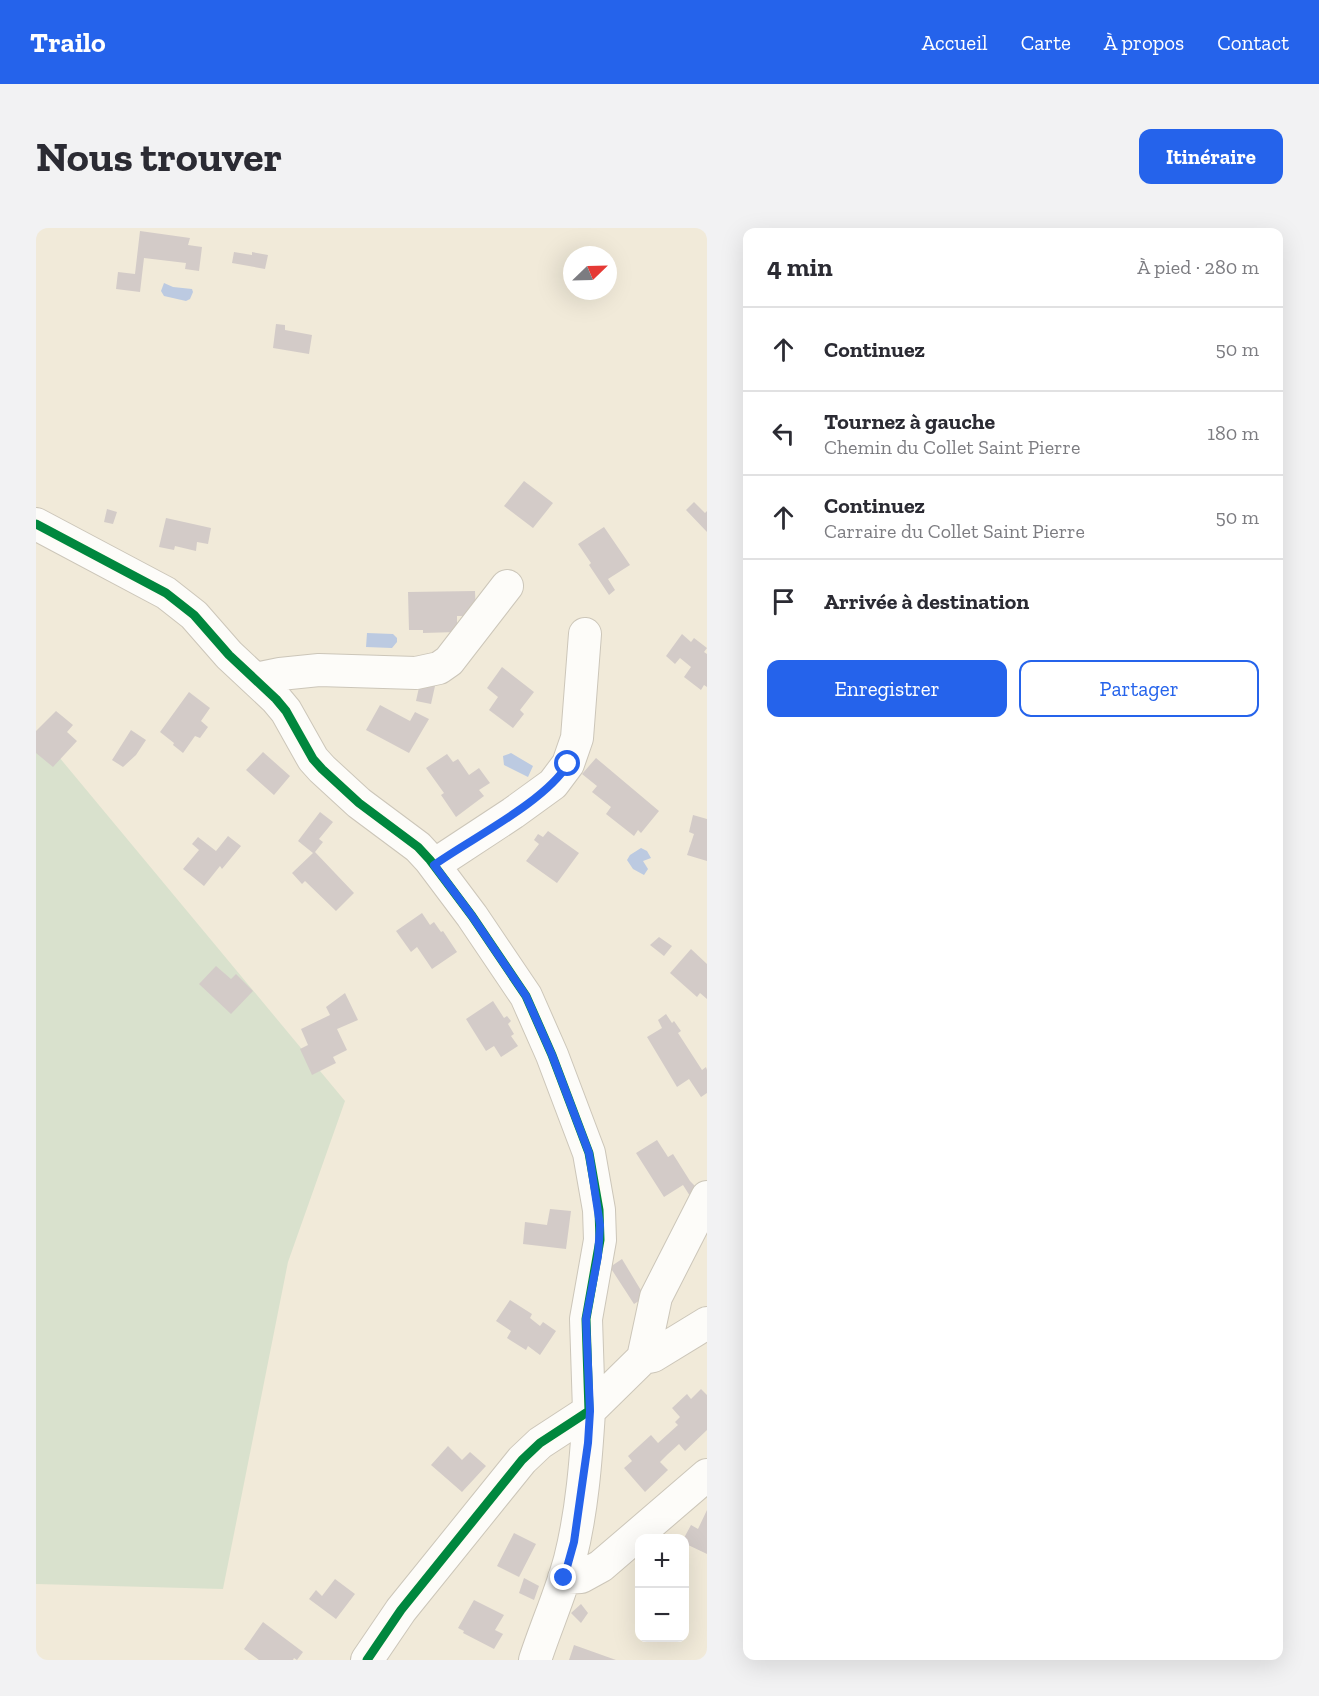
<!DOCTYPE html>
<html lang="fr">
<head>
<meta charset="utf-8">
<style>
  :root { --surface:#fff; --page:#f2f2f3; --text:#2b2b33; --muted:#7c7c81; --line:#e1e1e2; --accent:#2563eb }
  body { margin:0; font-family:"Zilla Slab",serif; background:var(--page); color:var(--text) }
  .controls { position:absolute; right:18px; bottom:18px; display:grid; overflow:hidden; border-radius:12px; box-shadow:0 6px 24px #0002 }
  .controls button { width:54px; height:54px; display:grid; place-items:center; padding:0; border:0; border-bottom:2px solid var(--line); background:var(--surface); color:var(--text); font:30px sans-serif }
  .compass { position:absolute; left:527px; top:18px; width:54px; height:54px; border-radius:50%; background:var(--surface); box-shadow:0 6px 24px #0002; rotate:67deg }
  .stop { position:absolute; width:18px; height:18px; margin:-14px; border:4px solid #2563eb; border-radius:50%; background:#fff }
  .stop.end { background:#2563eb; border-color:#fff; box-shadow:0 2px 6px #0008 }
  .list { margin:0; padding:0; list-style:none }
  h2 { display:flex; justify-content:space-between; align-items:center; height:78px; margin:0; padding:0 24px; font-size:26px }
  h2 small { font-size:20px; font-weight:400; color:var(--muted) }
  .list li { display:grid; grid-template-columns:39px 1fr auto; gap:18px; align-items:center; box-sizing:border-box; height:84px; padding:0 24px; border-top:2px solid var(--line) }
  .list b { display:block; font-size:22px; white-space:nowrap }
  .list p { margin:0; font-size:20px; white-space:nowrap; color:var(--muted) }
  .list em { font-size:20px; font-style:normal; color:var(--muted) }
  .actions { display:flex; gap:12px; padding:18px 24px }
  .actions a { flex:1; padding:14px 0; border:2px solid var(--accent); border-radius:12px; text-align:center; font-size:21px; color:var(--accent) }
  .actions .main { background:var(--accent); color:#fff }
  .icon { flex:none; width:33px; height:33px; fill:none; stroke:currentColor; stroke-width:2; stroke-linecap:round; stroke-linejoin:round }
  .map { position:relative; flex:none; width:671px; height:1432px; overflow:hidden; border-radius:12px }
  header { display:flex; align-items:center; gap:36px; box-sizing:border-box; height:84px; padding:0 30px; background:var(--accent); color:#fff }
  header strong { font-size:28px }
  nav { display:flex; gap:33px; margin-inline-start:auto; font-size:21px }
  .intro { display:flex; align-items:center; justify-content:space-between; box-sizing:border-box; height:144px; padding:0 36px }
  h1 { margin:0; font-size:42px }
  .button { padding:15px 27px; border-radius:12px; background:var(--accent); color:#fff; font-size:21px; font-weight:700 }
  main { display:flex; gap:36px; padding:0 36px }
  aside { flex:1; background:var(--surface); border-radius:12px; box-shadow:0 6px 24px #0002 }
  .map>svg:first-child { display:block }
  .green { fill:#d9e1cd }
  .water { fill:#bccae1 }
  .building { fill:#d3cbc8 }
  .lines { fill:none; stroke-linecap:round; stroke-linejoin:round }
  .minor-casing { stroke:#ccc6b9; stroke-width:34 }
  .minor { stroke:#fdfcf9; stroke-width:32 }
  .cycleway-casing { stroke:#fefcf5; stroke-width:13 }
  .cycleway { stroke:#00873e; stroke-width:9 }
  .route { stroke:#2563eb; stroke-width:8 }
</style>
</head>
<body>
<header>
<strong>Trailo</strong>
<nav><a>Accueil</a><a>Carte</a><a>À propos</a><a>Contact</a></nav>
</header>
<div class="intro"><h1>Nous trouver</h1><a class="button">Itinéraire</a></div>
<main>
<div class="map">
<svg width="671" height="1432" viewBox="0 0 671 1432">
  <rect width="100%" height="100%" fill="#f1ead9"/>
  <!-- green -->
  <path class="green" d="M0 512 13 517 309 873 252 1034 187 1361 0 1356Z"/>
  <!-- water -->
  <path class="water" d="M128 55 137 59 156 61 157 64 154 71 150 73 128 68 125 63Z
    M331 405 357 406 361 410V414L356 420 330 419Z
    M475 525 497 538 492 549 468 537 467 528Z
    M605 620 611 623 615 630 607 633 612 641 608 647 597 641 591 632 594 627Z"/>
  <!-- building -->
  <path class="building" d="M104 3 154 10 152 17 166 19 163 43 149 41 150 35 108 30 104 64 80 61 82 44 99 46Z
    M198 24 216 27V24L232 27 229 41 196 35Z
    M240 96 249 97V102L276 107 273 126 237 120Z
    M488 253 517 275 497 300 468 278Z
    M658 274 669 285 671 283V304L650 282Z
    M71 281 81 284 77 296 68 294Z
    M130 290 175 300 172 316 161 314 160 323 139 318 138 322 123 319Z
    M568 299 594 337 572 351 579 362 573 367 553 337 555 335 542 316Z
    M439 363 440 388H421V404L387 405V402H373L372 364Z
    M646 406 655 414 658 410 671 420 668 424 671 426V459L668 457 665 462 648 449 655 439 644 430 639 436 630 428Z
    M466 439 498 464 484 482 488 486 477 500 453 482 462 469 451 460Z
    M384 455 399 458 395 476 380 473Z
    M153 464 174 480 165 493 172 499 164 510 159 508 147 525 137 517 138 515 124 504Z
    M344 477 374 493 379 484 393 491 373 525 330 502Z
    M20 483 37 497 31 504 41 513 17 539 0 525V503Z
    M95 502 110 512 100 527 87 539 76 532Z
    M227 524 254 548 238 567 210 542Z
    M411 526 417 534 422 531 433 547 443 540 454 555 443 562 448 568 420 589 405 567 408 565 390 540Z
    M560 530 623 583 605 605 602 602 598 608 570 586 575 579 556 564 561 558 546 546Z
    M284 584 297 594 283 611 287 614 279 624 318 665 300 683 269 653 266 656 256 645 277 625 262 613Z
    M657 587 671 591V633L651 627 658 606 653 604Z
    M512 603 543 625 521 655 490 633 503 616 498 612 502 606 507 609Z
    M192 608 205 618 186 641 184 638 168 658 147 641 163 622 156 616 162 609 180 623Z
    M386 685 394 697 398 694 405 704 407 703 421 724 396 741 381 719 375 724 360 703Z
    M623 709 636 718 628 728 614 717Z
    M655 721 671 736V771L664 765 661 769 634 745Z
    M180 738 195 751 200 746 217 763 195 786 163 756Z
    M309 765 322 792 301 801 311 822 297 829 300 835 276 847 264 821 272 817 265 801 294 787 290 779Z
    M457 773 468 790 471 788 475 793 472 796 478 806 475 808 482 818 465 829 458 818 450 823 430 791Z
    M630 786 636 795 638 793 645 803 642 805 666 842 670 839 671 842V865L665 869 653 851 641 859 611 809 626 800 622 792Z
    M621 912 632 929 637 926 654 953 663 962 654 968 647 957 628 969 600 925Z
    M514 981 535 983 530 1021 487 1016 489 994 511 997Z
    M586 1031 609 1069 598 1076 574 1039Z
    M474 1072 496 1086 494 1090 504 1098 507 1094 520 1103 504 1127 492 1118 490 1122 471 1110 475 1103 460 1093Z
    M665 1161 671 1167V1202L649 1223 643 1216 632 1226 624 1234 632 1242 609 1264 588 1240 596 1233 592 1228 615 1207 622 1215 642 1197 639 1194 644 1189 636 1180 651 1166 655 1171Z
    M412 1218 426 1232 434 1224 450 1238 426 1264 395 1237Z
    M671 1282V1326L648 1315V1310L655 1297 662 1301Z
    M478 1305 500 1316 483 1349 461 1338Z
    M488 1350 503 1358 498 1372 483 1365Z
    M299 1351 319 1366 300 1391 273 1371 280 1362 286 1368Z
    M438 1372 468 1387 459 1402 467 1406 458 1421 427 1405 428 1403 422 1400Z
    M545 1376 552 1385 545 1395 535 1385Z
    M227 1394 267 1424 261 1432 258 1430 257 1432H223L208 1421Z
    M538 1417 580 1432H533Z"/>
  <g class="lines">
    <defs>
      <path id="minor" d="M0 296 130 365 158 387 193 427 240 471 250 483 277 531 286 541 323 575 382 619 394 632 436 688 490 768 516 827 553 925 563 982 564 1012 550 1091 553 1183 504 1215 486 1232 365 1382 331 1432
        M219 451 244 446 283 442 380 445 403 440 413 433 471 358
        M398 637 477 585 517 556 532 536 541 510 549 406
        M607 1130 617 1128 671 1095
        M528 1350 545 1349 565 1338 671 1247
        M499 1432C510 1398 525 1365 534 1331 546 1284 550 1232 553 1183L607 1130 620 1069 671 969"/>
    </defs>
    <!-- minor casing -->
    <use href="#minor" class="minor-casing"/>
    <!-- minor -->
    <use href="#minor" class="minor"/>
    <defs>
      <path id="cycleway" d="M0 296 130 365 158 387 193 427 240 471 250 483 277 531 286 541 323 575 382 619 394 632 436 688 490 768 516 827 553 925 563 982 564 1012 550 1091 553 1183 504 1215 486 1232 365 1382 331 1432"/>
    </defs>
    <!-- cycleway casing -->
    <use href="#cycleway" class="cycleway-casing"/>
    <!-- cycleway -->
    <use href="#cycleway" class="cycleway"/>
  </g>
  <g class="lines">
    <!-- route -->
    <path class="route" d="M528 1350 538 1314 552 1215 554 1183 550 1091 562 1028 564 997 553 925 516 827 490 768 436 688 398 637C436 610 509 574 532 536"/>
  </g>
</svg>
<div class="controls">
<button>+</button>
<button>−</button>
</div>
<svg class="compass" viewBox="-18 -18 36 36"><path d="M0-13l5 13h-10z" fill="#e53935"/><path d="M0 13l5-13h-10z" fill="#7c7c81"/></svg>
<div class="stop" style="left:532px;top:536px"></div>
<div class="stop end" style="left:528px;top:1350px"></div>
</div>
<aside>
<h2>4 min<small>À pied · 280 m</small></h2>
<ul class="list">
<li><svg class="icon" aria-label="ahead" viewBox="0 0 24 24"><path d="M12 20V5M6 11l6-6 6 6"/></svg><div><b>Continuez</b></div><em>50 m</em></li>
<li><svg class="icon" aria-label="left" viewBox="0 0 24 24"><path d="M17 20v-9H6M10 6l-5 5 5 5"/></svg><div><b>Tournez à gauche</b><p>Chemin du Collet Saint Pierre</p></div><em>180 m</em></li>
<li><svg class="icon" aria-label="ahead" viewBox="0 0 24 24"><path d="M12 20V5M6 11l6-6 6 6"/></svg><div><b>Continuez</b><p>Carraire du Collet Saint Pierre</p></div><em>50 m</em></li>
<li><svg class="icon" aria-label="arrive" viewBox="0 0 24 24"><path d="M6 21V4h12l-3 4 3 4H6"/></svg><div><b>Arrivée à destination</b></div></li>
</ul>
<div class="actions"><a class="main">Enregistrer</a><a>Partager</a></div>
</aside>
</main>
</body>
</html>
